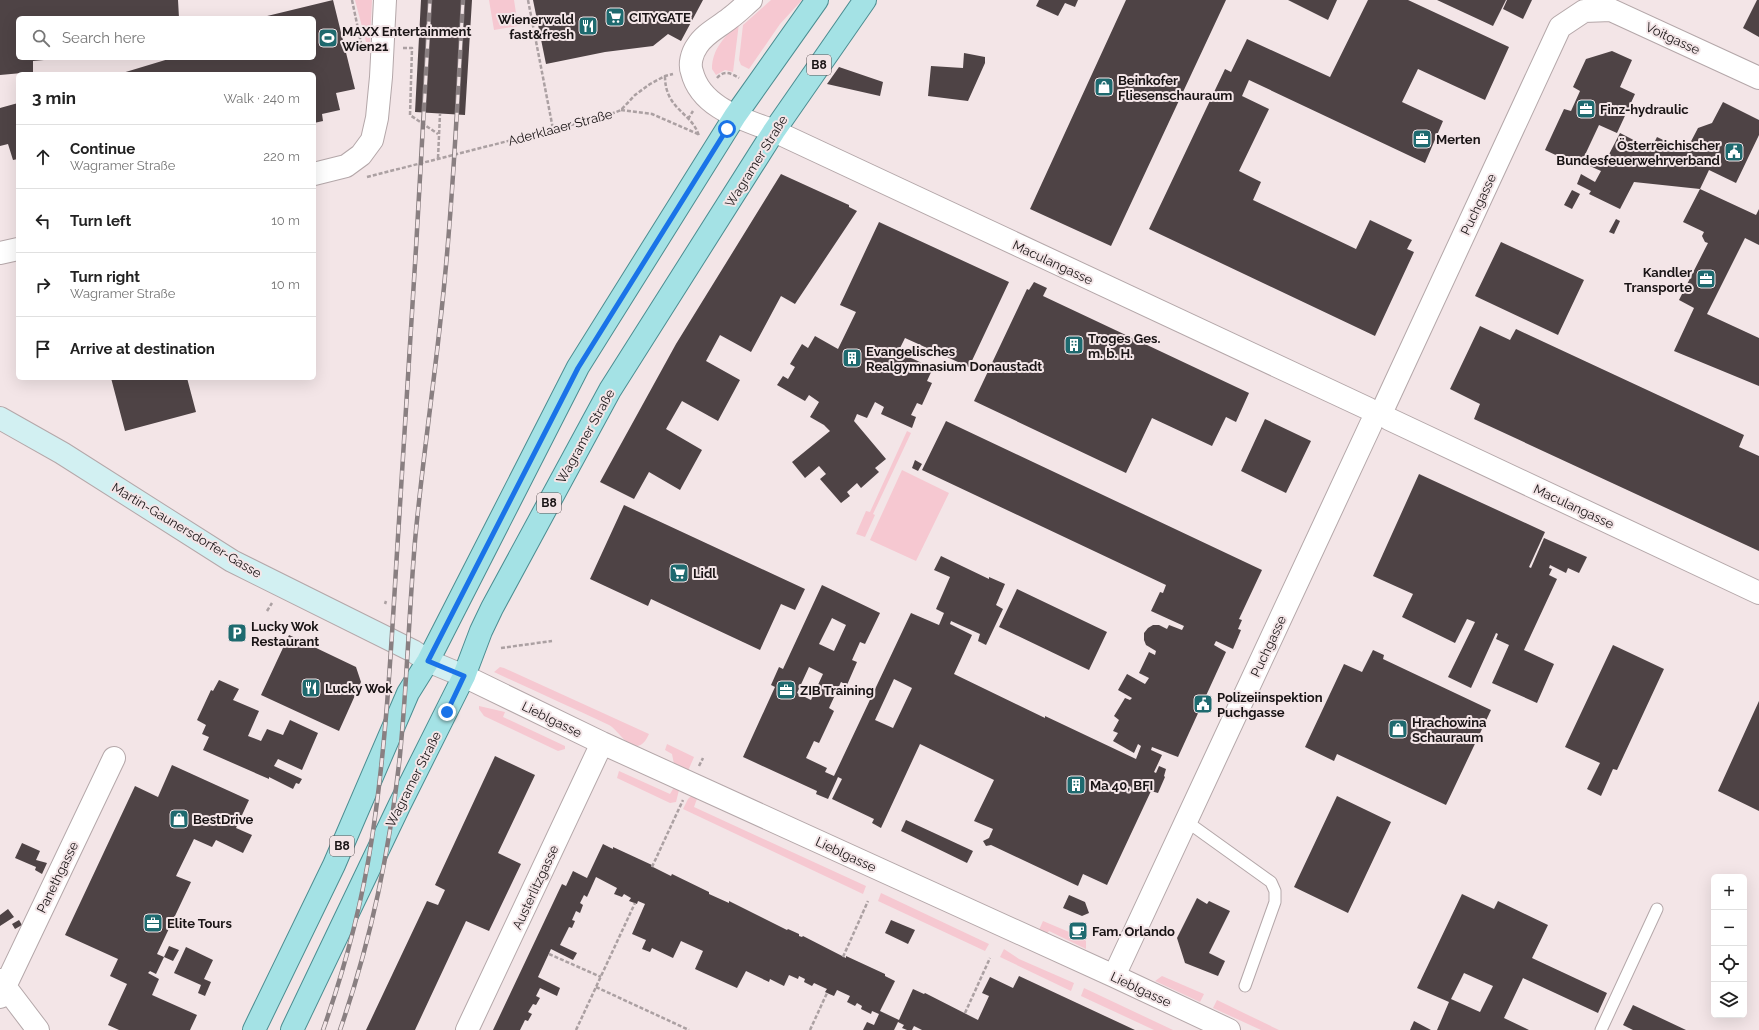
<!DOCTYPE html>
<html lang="en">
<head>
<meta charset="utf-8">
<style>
  :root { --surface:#fff; --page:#f6f6f6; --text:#222; --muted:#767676; --line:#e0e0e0 }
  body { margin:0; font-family:Raleway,sans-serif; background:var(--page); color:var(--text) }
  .controls { position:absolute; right:12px; bottom:12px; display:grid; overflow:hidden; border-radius:6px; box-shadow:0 4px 16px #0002 }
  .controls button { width:36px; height:36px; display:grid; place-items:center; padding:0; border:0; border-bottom:1px solid var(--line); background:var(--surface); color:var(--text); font:20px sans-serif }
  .stop { position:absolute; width:12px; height:12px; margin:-9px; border:3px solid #1a73e8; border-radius:50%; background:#fff }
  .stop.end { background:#1a73e8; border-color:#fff; box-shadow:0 1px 4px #0008 }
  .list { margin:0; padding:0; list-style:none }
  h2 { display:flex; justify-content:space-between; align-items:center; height:52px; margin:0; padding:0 16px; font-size:17px }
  h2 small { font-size:13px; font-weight:400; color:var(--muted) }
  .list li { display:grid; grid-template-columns:26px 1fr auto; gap:12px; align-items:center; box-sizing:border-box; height:64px; padding:0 16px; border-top:1px solid var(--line) }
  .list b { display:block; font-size:15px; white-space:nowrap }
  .list p { margin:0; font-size:13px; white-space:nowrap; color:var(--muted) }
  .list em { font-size:13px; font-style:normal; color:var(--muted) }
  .icon { flex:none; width:22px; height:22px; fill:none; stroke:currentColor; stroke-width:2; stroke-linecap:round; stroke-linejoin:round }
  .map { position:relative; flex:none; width:1759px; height:1030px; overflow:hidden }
  .search { position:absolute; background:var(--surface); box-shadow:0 4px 16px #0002; left:16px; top:16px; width:300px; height:44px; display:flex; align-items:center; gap:10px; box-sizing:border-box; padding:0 14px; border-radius:6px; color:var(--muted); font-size:15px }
  .panel { position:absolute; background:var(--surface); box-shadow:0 4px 16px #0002; left:16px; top:72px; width:300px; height:308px; border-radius:6px }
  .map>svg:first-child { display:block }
  .green { fill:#f6c8d1 }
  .building { fill:#4e4345; fill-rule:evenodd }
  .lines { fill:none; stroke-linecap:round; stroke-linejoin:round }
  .lane-casing { stroke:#b4a7a9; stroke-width:13 }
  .street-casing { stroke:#b4a7a9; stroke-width:24 }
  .secondary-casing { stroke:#b4a7a9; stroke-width:24 }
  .primary-casing { stroke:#4c8d91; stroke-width:24 }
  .path { stroke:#aba0a2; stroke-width:2.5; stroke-dasharray:4 2; stroke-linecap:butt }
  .lane { stroke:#fff; stroke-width:11 }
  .street { stroke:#fff; stroke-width:22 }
  .secondary { stroke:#d2f0f2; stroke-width:22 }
  .primary { stroke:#a4e2e5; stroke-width:22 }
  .rail-casing { stroke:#897f81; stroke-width:4.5 }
  .rail { stroke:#f3e5e7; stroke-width:3; stroke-dasharray:9; stroke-linecap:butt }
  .route { stroke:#1a73e8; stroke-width:5 }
  .labels { text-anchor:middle; stroke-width:4; stroke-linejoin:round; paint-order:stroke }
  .shield { fill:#f3e5e7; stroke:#5a5354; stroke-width:1 }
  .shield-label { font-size:12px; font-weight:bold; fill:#191415 }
  .poi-label { font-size:13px; font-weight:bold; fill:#191415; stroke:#f3e5e7; text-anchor:start }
  .street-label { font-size:13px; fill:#191415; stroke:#f3e5e7 }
</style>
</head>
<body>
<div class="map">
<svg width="1759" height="1030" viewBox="0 0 1759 1030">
  <rect width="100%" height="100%" fill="#f3e5e7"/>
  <!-- green -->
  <path class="green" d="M355 0H372L370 42H366Z
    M489 0H514L518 26 494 30Z
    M771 0H802L780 24 749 69 741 65 739 60 743 25Z
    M739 23 733 72 725 70 716 75 712 69C712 49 725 36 739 23Z
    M907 431 911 433 873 514 875 515 865 537 856 534 866 511 870 512Z
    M902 470 949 493 916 561 870 540Z
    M500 667 504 668 649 734C646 740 643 746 636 746 625 745 618 730 609 725 571 707 532 690 494 672Z
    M479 706 505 712 503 717 565 746V749L558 751 484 716 479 709Z
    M667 744 694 757 688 771 674 764 672 754 665 750Z
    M619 771 670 794 676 784 680 786 676 802 670 803 617 778Z
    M694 793 698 796 694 807 866 886 863 894 683 809 688 799Z
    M881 893 989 944 985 951 878 901Z
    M1043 921 1081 937 1086 941V949L1049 931 1046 935 1039 930Z
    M1004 949 1019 959 1074 983 1071 991 1000 957Z
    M1162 976 1204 994 1200 1002 1155 981Z
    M1084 988 1173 1030H1154L1081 996Z
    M1217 1000 1279 1030H1261L1213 1008Z"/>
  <!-- building -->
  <path class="building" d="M0 0H178L179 18H18V58L55 59 33 61V72L0 75Z
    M333 0 355 89 336 93 340 110 322 114 323 121 314 123V74H119L172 58H314V18L263 17Z
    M421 0H472L465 115 415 112Z
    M533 0H703L681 41 668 34 653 46 605 52 546 64Z
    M1039 0H1078L1075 7 1065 3 1058 16 1036 6Z
    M1126 0H1226L1111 246 1030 209Z
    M1288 0H1337L1328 20Z
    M1368 0H1408L1509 47 1485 100 1418 69 1402 102 1443 121 1425 163 1249 80 1242 96 1269 109 1239 171 1261 182 1253 200 1356 249 1370 220 1412 240 1407 249 1414 252 1375 336 1149 229 1225 69 1231 72 1247 39 1330 77Z
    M1437 0H1506L1493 26Z
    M1507 0H1532L1523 19 1503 9Z
    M1757 0H1759V37L1743 28Z
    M1612 51 1632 60 1620 87 1635 94 1617 133 1599 125 1584 157 1603 166 1620 133 1651 149 1657 137 1686 151 1698 128 1712 123 1723 102 1759 120V135L1736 183 1709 170 1700 189 1756 215 1759 209V245L1745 238 1707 314 1759 338V386L1674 351 1694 308 1679 300 1708 243 1705 242 1702 236 1704 232 1683 222 1700 189 1634 182 1620 209 1589 194 1591 191 1577 184 1581 174 1595 182 1601 171 1581 162 1579 166 1545 150 1564 109 1571 111 1580 91 1573 87 1586 59Z
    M964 53 985 57V63L968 101 928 96 931 66 963 68Z
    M839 67 883 82 880 96 827 84Z
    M18 103V159L13 160 8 144 0 146V108Z
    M781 174 849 205V207L857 211 795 304 781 296 751 352 720 335 706 361 740 380 718 421 682 401 666 429 702 450 680 490 649 472 634 499 600 482 676 344Z
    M1572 190 1580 194 1572 209 1564 205Z
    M1616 219 1620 221 1614 234 1609 232Z
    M879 222 1009 282 969 367 905 338 898 352 933 368 927 381 932 383 922 405 917 403 911 415 916 417 912 428 881 414 884 407 875 402 867 418 857 414 854 421 886 459 875 468 879 472 861 488 857 483 847 492 850 496 841 503 820 479 826 474 819 466 805 478 792 462 830 431 824 425 810 417 819 402 809 395 805 401 777 385 783 376 788 379 795 367 790 364 802 344 808 348 815 336 838 349 856 312 840 305Z
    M1501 242 1584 280 1558 335 1475 296Z
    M1034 282 1047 288 1043 296 1249 393 1236 422 1226 417 1212 446 1152 418 1126 473 974 401 1027 289 1029 290Z
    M1480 326 1510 340 1516 329 1744 435 1739 447 1759 456V551L1474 419 1480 404 1450 389Z
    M111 378H187L196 412 125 431Z
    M1265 419 1311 441 1286 493 1241 471Z
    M946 421 1262 570 1239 619 1242 620 1238 629 1241 630 1233 649 1216 641 1214 645 1226 652 1178 757 1152 747 1151 750 1162 755 1154 772 1156 773 1159 766 1166 769 1164 776 1165 777 1158 793 1151 791 1107 885 1083 874 1078 886 991 845 986 846 983 841 989 838 993 829 974 821 994 780 920 744 881 828 872 823 874 819 832 799 842 779 838 777 828 799 816 794 817 791 743 757 775 687 771 685 779 667 783 669 822 585 880 613 865 644 860 642 852 660 857 662 847 685 841 682 829 708 834 711 819 743 814 741 806 758 827 768 825 772 834 776 911 613 939 625 944 613 936 609 950 577 934 570 941 556 989 579V577L1005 584 996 605 1003 609 986 645 978 641 980 634 951 621 950 624 972 635 954 674 1045 718V716L1136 759 1141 746 1138 744 1134 753 1113 741 1118 733 1113 731 1119 720 1114 716 1125 698 1130 700 1132 698 1118 690 1127 674 1145 684 1149 678 1139 673 1149 652 1155 655 1156 651 1146 645 1144 640V633L1148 628 1153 625H1159L1167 629 1169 625 1182 630 1184 626 1151 611 1160 592 1163 593 1166 585 922 470ZM832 618 846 625 834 651 819 644ZM809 667 823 674 811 700 797 693ZM894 679 912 688 893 728 875 720Z
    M915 460 922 464 918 471 912 468Z
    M1419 474 1545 532 1529 567 1531 568 1544 538 1587 557 1579 573 1568 568 1566 573 1550 565 1549 568 1552 569 1549 575 1557 579 1524 650 1554 664 1537 703 1492 683 1509 645 1496 639 1498 634 1496 633 1471 688 1448 677 1475 622 1467 619 1455 643 1402 617 1413 594 1373 576Z
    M624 505 805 589 795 610 781 604 760 650 651 599 648 606 590 579Z
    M1017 589 1107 632 1089 670 999 627Z
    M289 635 356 667 361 682 339 731 261 695Z
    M1613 645 1664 669 1617 770 1613 769 1601 796 1587 789 1600 763 1565 747Z
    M1373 650 1384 655 1383 659 1491 710 1446 805 1337 754 1334 761 1305 747 1344 664 1362 672Z
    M219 680 239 689 233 700 259 711 248 736 261 741 267 729 283 735 290 720 318 733 302 770 278 759 274 766 302 779 299 784 296 783 293 789 269 777V779L203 750 209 737 202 734 206 725 197 720 211 690 213 691Z
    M1759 701V811L1718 791Z
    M495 756 535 775 498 853 521 864 489 931 466 921 415 1030H366L427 901 438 905 445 890 435 885Z
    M172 765 249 800 236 828 252 835 243 853 216 840 212 847 194 839 176 876 191 882 157 954 164 957 156 974 150 971 148 973 159 979 152 995 197 1015 190 1030H119L108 1025 127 984 110 976 118 959 65 935 135 786 158 797Z
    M1337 796 1391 822 1348 913 1294 887Z
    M906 820 973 851 967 863 901 831Z
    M22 843 40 851 36 860 47 863 42 874 35 870 36 867 15 858Z
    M603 844 613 849V847L652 865 651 866 671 876 672 874 709 892V894L729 903V901L787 930 788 929 799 934V936L802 937 803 936 846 958V956L885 974V976L895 981 880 1011 899 1020 913 989 924 994 925 993 978 1020 989 996 982 993 990 977 1013 988 1019 976 1135 1030H922L914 1026 912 1030H907L902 1028 904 1025 898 1022 894 1030H863L867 1022 874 1025 879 1014 872 1011 871 1014 861 1009 862 1006 857 1003 855 1006 847 1002 850 996 837 990 834 996 827 993 825 992 827 989 814 983 812 986 804 982 805 979 799 976 798 979 789 975 784 986 770 979 769 982 746 971 737 988 695 969 703 951 681 941 673 958 652 948 650 952 642 949 646 940 632 934 645 904 638 901 637 904 629 901 631 898 624 894 622 897 614 894 617 888 596 877 587 897 584 895 580 903 583 905 580 913 576 911 572 920 575 921 572 928 569 927 560 945 577 953 573 960 551 949 538 977 560 988 557 996 540 988 536 996 540 998 536 1005 533 1004 528 1012 532 1014 528 1021 525 1020 520 1030H493L562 884 566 886 573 871 587 878Z
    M1462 894 1494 909 1498 901 1548 925 1532 958 1607 993 1598 1013 1523 978 1504 1018 1529 1030H1437L1449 1002 1417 988ZM1464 973 1493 986 1480 1012 1451 999Z
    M1069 895 1085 902 1089 913 1082 916 1063 908Z
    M1197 898 1207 904 1209 901 1230 911 1209 953 1225 961 1218 976 1185 963 1177 938Z
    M8 909 14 917 0 926V915Z
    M19 920 22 925 15 929 12 924Z
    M891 920 915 930 908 944 885 933Z
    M169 946 179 950 173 961 164 957Z
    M186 947 213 960 204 979 211 982 205 996 198 993 201 985 174 973Z
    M1633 1005 1686 1030H1633L1623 1025Z
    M1414 1021 1431 1030H1410Z"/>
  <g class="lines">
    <defs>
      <path id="lane" d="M1186 821 1271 882 1275 891V902L1245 986
        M1601 1030 1657 909"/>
      <path id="street" d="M751 0C744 6 737 13 730 18 719 27 704 34 697 46 692 53 689 64 692 72 701 108 743 119 774 131L1369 409
        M314 174 346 166 361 155 372 140 377 118 381 77 385 0
        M0 253 18 249
        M1384 407 1560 27 1584 11 1611 10 1759 78
        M1389 419 1759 593
        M464 676 602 743 1114 976 1229 1030
        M1114 976 1371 424
        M0 980 38 1030
        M0 997 114 758
        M467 1030 602 743"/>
      <path id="secondary" d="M0 418 62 453 232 561 413 651 428 661 464 676"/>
      <path id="primary" d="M254 1030 334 865 408 693 428 661 578 367 735 116 817 0
        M292 1030 400 804 464 676 481 631 492 608 610 390 774 131 865 0"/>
    </defs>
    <!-- lane casing -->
    <use href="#lane" class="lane-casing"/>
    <!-- street casing -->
    <use href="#street" class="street-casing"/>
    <!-- secondary casing -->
    <use href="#secondary" class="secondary-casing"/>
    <!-- primary casing -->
    <use href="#primary" class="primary-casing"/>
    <!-- path -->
    <path class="path" d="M352 0 361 43
      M528 0 553 129
      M403 48H412L410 115 438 134
      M665 76C665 110 692 112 699 136
      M717 78C724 70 731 73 739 78
      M621 110 652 114 698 134
      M688 119 693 111
      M438 158 440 114
      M367 177 606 116 621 110 635 95 650 84 665 76 673 74
      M385 604 386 601
      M267 611 272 603
      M501 648 552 641
      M699 766 703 758
      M652 867 683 800
      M549 954 601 977
      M843 957 868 901
      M596 987 689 1030
      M965 1013 990 958
      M576 1030 635 903
      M810 1030 827 993"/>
    <!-- lane -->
    <use href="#lane" class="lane"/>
    <!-- street -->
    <use href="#street" class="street"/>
    <!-- secondary -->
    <use href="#secondary" class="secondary"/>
    <!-- primary -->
    <use href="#primary" class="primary"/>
    <defs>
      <path id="rail" d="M323 1030C345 968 362 903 372 838 388 733 392 627 399 521 410 347 421 174 430 0
        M340 1030C371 941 390 849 400 755 407 684 409 612 415 541 423 453 437 365 445 276 454 184 458 92 463 0"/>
    </defs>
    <!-- rail casing -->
    <use href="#rail" class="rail-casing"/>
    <!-- rail -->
    <use href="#rail" class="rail"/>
  </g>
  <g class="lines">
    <!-- route -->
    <path class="route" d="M447 712 464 676 428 661 578 368 727 129"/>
  </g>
  <!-- icons -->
  <defs>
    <symbol id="supermarket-square" viewBox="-11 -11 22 22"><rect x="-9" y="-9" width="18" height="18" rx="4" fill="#1e6a6f" stroke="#f3e5e7"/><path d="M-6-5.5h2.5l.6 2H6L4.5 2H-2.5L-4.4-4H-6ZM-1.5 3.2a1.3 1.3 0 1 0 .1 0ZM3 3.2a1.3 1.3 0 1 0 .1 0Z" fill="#fff"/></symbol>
    <symbol id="restaurant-square" viewBox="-11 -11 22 22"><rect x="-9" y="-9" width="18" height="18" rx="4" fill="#1e6a6f" stroke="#f3e5e7"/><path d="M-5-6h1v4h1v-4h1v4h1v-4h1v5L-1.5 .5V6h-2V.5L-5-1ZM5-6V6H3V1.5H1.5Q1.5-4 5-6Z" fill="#fff"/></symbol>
    <symbol id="stadium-square" viewBox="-11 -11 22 22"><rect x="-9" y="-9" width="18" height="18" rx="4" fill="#1e6a6f" stroke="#f3e5e7"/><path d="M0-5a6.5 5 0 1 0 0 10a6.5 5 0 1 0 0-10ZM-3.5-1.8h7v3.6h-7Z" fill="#fff"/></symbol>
    <symbol id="shop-square" viewBox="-11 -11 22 22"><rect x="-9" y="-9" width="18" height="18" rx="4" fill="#1e6a6f" stroke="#f3e5e7"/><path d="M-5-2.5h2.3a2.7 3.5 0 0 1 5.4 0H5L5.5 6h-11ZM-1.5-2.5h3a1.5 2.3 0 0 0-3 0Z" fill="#fff"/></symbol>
    <symbol id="office-square" viewBox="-11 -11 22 22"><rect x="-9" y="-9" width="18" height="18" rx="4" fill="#1e6a6f" stroke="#f3e5e7"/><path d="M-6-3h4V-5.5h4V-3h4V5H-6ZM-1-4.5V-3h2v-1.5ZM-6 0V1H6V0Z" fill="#fff"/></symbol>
    <symbol id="civic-square" viewBox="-11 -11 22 22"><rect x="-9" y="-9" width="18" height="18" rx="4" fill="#1e6a6f" stroke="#f3e5e7"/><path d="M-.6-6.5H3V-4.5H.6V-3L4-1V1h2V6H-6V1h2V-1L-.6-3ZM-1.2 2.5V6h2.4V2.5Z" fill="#fff"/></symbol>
    <symbol id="building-square" viewBox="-11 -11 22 22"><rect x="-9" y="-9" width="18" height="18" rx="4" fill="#1e6a6f" stroke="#f3e5e7"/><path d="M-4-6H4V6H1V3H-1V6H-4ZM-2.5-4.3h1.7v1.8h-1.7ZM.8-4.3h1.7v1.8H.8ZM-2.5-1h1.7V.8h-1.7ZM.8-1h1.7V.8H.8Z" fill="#fff"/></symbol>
    <symbol id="parking-square" viewBox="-11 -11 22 22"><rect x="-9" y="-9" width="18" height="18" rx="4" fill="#1e6a6f" stroke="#f3e5e7"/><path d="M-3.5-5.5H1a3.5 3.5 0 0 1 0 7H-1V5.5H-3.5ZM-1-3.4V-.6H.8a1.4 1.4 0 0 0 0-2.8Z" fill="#fff"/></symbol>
    <symbol id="cafe-square" viewBox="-11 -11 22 22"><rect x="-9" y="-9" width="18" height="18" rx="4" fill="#1e6a6f" stroke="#f3e5e7"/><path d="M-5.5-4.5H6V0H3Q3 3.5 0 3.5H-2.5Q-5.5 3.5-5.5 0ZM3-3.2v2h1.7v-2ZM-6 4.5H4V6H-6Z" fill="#fff"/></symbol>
  </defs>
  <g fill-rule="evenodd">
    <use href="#supermarket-square" x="604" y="6" width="22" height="22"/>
    <use href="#restaurant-square" x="577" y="15" width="22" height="22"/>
    <use href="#stadium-square" x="317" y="27" width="22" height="22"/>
    <use href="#shop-square" x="1093" y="76" width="22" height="22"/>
    <use href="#office-square" x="1575" y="98" width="22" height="22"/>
    <use href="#office-square" x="1411" y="128" width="22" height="22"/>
    <use href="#civic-square" x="1723" y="141" width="22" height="22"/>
    <use href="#office-square" x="1695" y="268" width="22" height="22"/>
    <use href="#building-square" x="1063" y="334" width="22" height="22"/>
    <use href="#building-square" x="841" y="347" width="22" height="22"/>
    <use href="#supermarket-square" x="668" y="562" width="22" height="22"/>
    <use href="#parking-square" x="226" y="622" width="22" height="22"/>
    <use href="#restaurant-square" x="300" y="677" width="22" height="22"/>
    <use href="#office-square" x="775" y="679" width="22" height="22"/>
    <use href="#civic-square" x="1192" y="693" width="22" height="22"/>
    <use href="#shop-square" x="1387" y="718" width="22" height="22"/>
    <use href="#building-square" x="1065" y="774" width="22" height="22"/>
    <use href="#shop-square" x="168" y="808" width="22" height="22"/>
    <use href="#office-square" x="142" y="912" width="22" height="22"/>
    <use href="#cafe-square" x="1067" y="920" width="22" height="22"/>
  </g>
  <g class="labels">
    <!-- shield labels -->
    <g class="shield">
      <rect x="807" y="55" width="24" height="20" rx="3"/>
      <rect x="537" y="493" width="24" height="20" rx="3"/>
      <rect x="330" y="836" width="24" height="20" rx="3"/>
    </g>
    <g class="shield-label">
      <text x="819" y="69">B8</text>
      <text x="549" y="507">B8</text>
      <text x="342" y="850">B8</text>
    </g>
    <!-- poi labels -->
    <g class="poi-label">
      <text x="629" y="22">CITYGATE</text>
      <text x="574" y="24" text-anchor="end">Wienerwald<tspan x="574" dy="15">fast&amp;fresh</tspan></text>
      <text x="342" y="36">MAXX Entertainment<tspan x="342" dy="15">Wien21</tspan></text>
      <text x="1118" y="85">Beinkofer<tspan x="1118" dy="15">Fliesenschauraum</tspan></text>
      <text x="1600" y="114">Finz-hydraulic</text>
      <text x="1436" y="144">Merten</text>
      <text x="1720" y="150" text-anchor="end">Österreichischer<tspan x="1720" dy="15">Bundesfeuerwehrverband</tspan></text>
      <text x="1692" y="277" text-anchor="end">Kandler<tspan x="1692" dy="15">Transporte</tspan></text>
      <text x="1088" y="343">Troges Ges.<tspan x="1088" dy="15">m. b. H.</tspan></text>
      <text x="866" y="356">Evangelisches<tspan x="866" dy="15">Realgymnasium Donaustadt</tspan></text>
      <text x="693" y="578">Lidl</text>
      <text x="251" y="631">Lucky Wok<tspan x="251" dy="15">Restaurant</tspan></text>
      <text x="325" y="693">Lucky Wok</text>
      <text x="800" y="695">ZIB Training</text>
      <text x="1217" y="702">Polizeiinspektion<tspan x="1217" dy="15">Puchgasse</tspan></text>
      <text x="1412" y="727">Hrachowina<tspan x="1412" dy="15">Schauraum</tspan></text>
      <text x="1090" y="790">Ma 40, BFI</text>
      <text x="193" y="824">BestDrive</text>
      <text x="167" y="928">Elite Tours</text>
      <text x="1092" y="936">Fam. Orlando</text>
    </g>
    <!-- street labels -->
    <g class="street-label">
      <text transform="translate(1673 38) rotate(25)" y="5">Voitgasse</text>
      <text transform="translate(560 127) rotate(-15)" y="5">Aderklaaer Straße</text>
      <text transform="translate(756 161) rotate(-58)" y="5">Wagramer Straße</text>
      <text transform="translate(1478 204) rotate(-65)" y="5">Puchgasse</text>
      <text transform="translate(1053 262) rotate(25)" y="5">Maculangasse</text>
      <text transform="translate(585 436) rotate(-61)" y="5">Wagramer Straße</text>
      <text transform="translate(1574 506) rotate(25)" y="5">Maculangasse</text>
      <text transform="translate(187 530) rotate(31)" y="5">Martin-Gaunersdorfer-Gasse</text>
      <text transform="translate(1268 646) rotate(-65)" y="5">Puchgasse</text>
      <text transform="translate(552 719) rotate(26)" y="5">Lieblgasse</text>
      <text transform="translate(413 779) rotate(-63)" y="5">Wagramer Straße</text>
      <text transform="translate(846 854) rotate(25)" y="5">Lieblgasse</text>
      <text transform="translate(57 877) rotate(-64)" y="5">Panethgasse</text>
      <text transform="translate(535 887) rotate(-65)" y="5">Austerlitzgasse</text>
      <text transform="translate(1141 989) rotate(25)" y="5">Lieblgasse</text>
    </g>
  </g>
</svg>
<div class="controls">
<button>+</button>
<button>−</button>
<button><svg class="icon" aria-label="locate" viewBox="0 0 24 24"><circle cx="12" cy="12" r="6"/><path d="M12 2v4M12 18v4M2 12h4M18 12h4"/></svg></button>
<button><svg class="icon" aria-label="layers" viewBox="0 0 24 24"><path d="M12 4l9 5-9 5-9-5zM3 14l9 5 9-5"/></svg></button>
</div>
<div class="stop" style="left:727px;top:129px"></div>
<div class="stop end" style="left:447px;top:712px"></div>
<div class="search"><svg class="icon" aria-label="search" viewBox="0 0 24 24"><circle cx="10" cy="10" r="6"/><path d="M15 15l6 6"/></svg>Search here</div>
<section class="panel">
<h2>3 min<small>Walk · 240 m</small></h2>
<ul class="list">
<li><svg class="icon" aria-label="ahead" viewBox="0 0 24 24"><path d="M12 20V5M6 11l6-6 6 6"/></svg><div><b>Continue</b><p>Wagramer Straße</p></div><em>220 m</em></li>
<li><svg class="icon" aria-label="left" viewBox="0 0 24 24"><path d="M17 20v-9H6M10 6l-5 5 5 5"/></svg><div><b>Turn left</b></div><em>10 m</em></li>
<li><svg class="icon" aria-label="right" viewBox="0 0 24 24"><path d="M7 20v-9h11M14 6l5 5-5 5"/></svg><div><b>Turn right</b><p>Wagramer Straße</p></div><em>10 m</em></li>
<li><svg class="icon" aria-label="arrive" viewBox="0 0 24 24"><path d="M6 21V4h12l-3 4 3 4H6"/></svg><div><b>Arrive at destination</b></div></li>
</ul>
</section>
</div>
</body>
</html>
